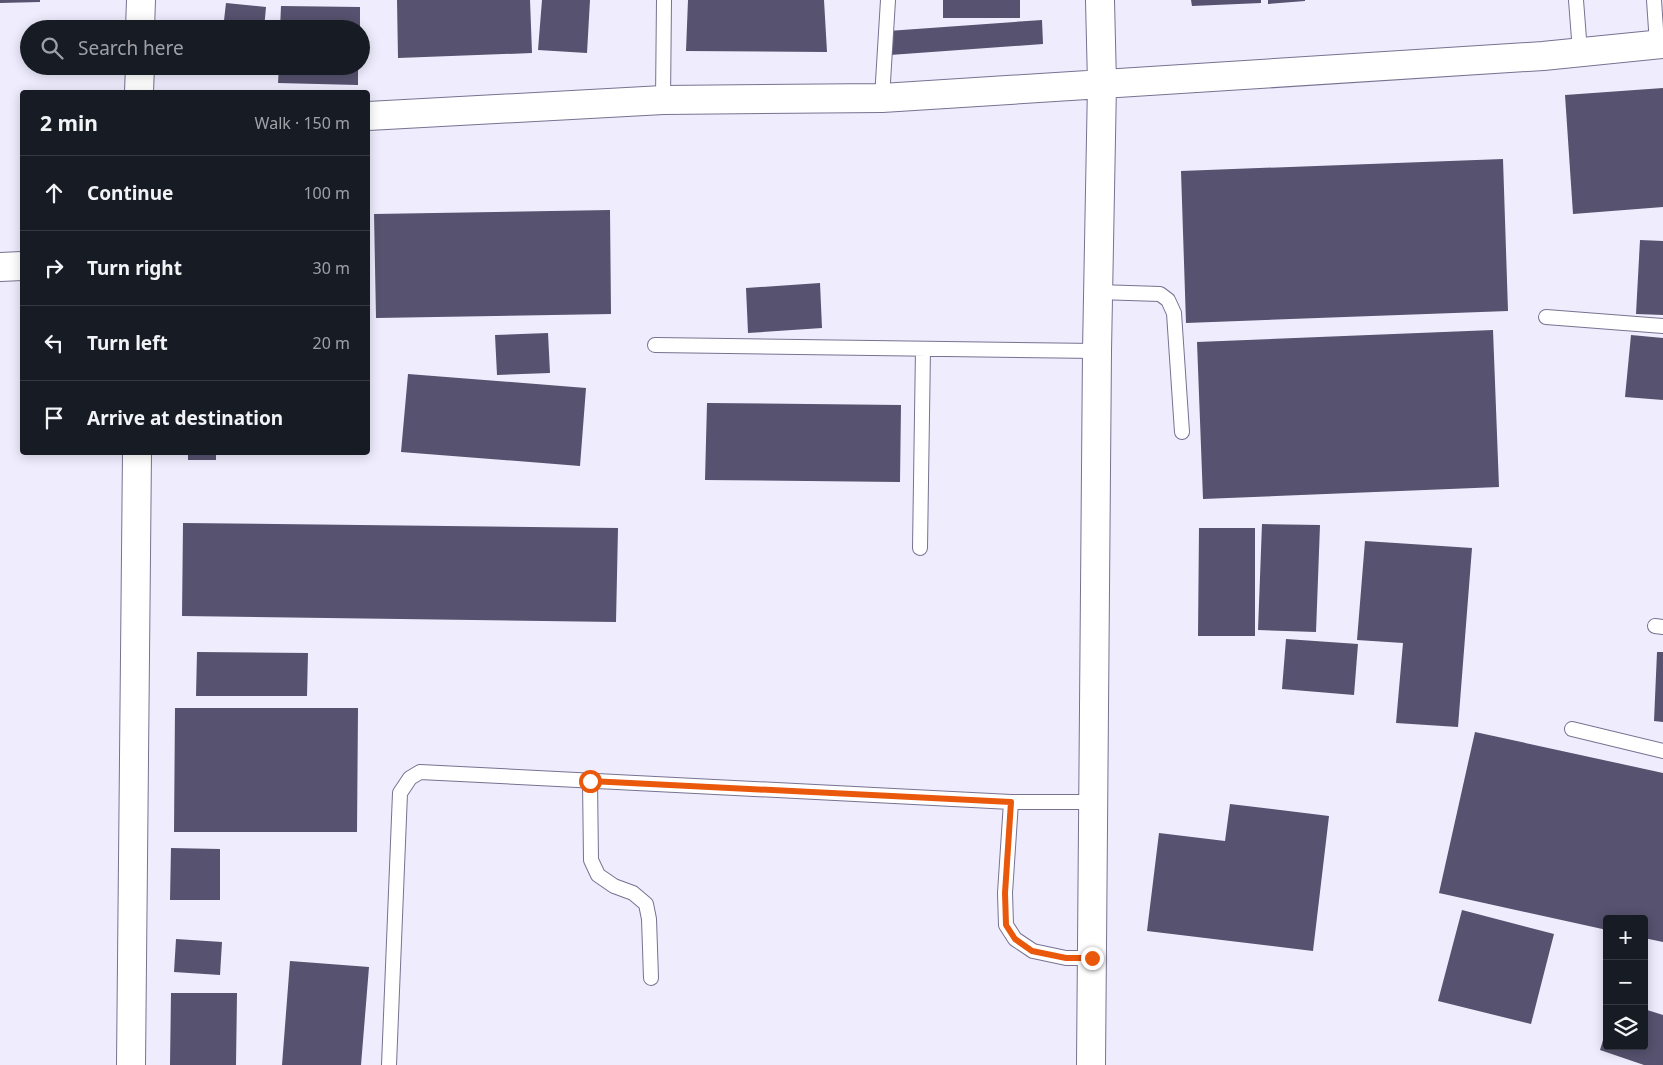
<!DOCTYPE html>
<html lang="en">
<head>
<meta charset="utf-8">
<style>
  :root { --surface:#171b24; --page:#242831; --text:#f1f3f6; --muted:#9ea1a6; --line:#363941 }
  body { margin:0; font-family:"Noto Sans",sans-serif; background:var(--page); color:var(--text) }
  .controls { position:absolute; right:15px; bottom:15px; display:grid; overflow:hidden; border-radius:5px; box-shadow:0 2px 12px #0003 }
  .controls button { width:45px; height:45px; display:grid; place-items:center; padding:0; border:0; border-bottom:1px solid var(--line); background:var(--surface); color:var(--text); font:25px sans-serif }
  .stop { position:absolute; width:15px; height:15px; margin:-11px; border:4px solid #ea580c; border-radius:50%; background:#fff }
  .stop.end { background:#ea580c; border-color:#fff; box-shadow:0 1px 5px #0008 }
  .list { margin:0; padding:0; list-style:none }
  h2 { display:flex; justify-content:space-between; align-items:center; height:65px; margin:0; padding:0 20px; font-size:21px }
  h2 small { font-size:16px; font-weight:400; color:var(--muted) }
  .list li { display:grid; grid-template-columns:32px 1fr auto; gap:15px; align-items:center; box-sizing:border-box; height:75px; padding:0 20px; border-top:1px solid var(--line) }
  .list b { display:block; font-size:19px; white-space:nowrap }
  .list em { font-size:16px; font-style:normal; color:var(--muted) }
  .icon { flex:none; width:28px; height:28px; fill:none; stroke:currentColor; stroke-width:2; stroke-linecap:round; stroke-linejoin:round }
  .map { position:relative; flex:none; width:1663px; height:1065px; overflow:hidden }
  .search { position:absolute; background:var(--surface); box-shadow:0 2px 12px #0003; left:20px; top:20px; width:350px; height:55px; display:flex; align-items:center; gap:12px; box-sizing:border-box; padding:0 18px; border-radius:28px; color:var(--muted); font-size:19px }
  .panel { position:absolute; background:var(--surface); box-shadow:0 2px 12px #0003; left:20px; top:90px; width:350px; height:365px; border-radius:5px }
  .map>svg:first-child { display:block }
  .built { fill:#eeecfd; fill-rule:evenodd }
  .building { fill:#56526f }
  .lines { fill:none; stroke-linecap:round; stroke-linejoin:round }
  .lane-casing { stroke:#777291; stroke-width:16 }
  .secondary-casing { stroke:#777291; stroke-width:30 }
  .lane { stroke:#fff; stroke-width:14 }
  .secondary { stroke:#fff; stroke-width:28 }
  .route { stroke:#ea580c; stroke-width:6 }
</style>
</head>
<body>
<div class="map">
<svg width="1663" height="1065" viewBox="0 0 1663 1065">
  <rect width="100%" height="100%" fill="#fbfbfb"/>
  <!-- built -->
  <path class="built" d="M0 0H1663V1065H0ZM29 29H361V66H29ZM22 92H368V452H22ZM1607 919H1644V1046H1607Z"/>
  <!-- building -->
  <path class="building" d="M0 0H40V2L0 3Z
    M397 0H530L532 53 398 58Z
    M542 0H590L587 53 538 50Z
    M688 0H824L827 52 686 51Z
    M943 0H1020V18H943Z
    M1191 0H1261V3L1192 6Z
    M1268 0H1305V1L1268 4Z
    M226 3 266 7 264 29H223Z
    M281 6 360 7V29H280Z
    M1042 20 1043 44 890 55 888 31Z
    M279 66H358V85L278 83Z
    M1663 88V207L1573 214 1565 95Z
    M1503 159 1508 311 1186 323 1181 171Z
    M610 210 611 314 376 318 374 214Z
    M1640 240 1663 241V315L1636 314Z
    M820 283 822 328 748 333 746 288Z
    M1493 330 1499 487 1203 499 1197 342Z
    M548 333 550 373 497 375 495 335Z
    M1631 335 1663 338V400L1625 397Z
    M408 374 586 388 580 466 401 452Z
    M707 403 901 405 900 482 705 480Z
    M188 452H216V460H188Z
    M183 523 618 528 616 622 182 616Z
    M1262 524 1320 525 1316 632 1258 630Z
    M1199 528H1255V636H1198Z
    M1365 541 1472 548 1458 727 1396 723 1403 643 1357 640Z
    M1286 639 1358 644 1354 695 1282 689Z
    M197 652 308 653 307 696H196Z
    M1657 652H1663V722L1654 721Z
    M175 708H358L357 832H174Z
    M1475 732 1663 773V942L1644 938V919H1607V930L1439 893Z
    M1230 804 1329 816 1313 951 1147 931 1159 833 1225 841Z
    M171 848 220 849V900H170Z
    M1462 910 1554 934 1531 1024 1438 1001Z
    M176 939 222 942 220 975 174 972Z
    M290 961 369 967 361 1065H282Z
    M171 993H237L236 1065H170Z
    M1644 1009 1663 1015V1065H1644L1600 1050 1606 1030 1607 1046H1644Z"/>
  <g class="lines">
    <defs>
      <path id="lane" d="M1576 0 1580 52
        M1654 0 1657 44
        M882 98 888 0
        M663 100 664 0
        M1098 292 1160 294 1168 300 1174 313 1182 432
        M1546 317 1663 326
        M655 345 1097 351
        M920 548 923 349
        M1655 626 1663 627
        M1572 729 1663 751
        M590 781 591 860 598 875 614 886 633 893 646 904 649 919 651 978
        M1011 802 1005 893 1006 925 1015 939 1033 951 1066 958H1092
        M389 1065 400 793 410 778 420 772 1011 802H1093"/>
      <path id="secondary" d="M140 29 141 0
        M139 92 140 66
        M368 116 663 100 882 98 1543 56 1663 44
        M0 267 22 266
        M131 1065 137 452
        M1091 1065 1097 351 1102 84 1100 0"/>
    </defs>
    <!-- lane casing -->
    <use href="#lane" class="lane-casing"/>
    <!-- secondary casing -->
    <use href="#secondary" class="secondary-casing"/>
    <!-- lane -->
    <use href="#lane" class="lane"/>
    <!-- secondary -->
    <use href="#secondary" class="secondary"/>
  </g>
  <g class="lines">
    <!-- route -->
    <path class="route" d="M590 781 1011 802 1005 893 1006 925 1015 939 1032 951 1066 958H1092"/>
  </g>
</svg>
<div class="controls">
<button>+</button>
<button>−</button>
<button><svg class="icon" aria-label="layers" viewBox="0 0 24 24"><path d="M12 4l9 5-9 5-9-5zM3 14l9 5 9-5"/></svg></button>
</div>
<div class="stop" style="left:590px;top:781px"></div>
<div class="stop end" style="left:1092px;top:958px"></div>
<div class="search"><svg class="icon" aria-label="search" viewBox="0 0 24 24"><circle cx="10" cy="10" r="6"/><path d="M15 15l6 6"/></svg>Search here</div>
<section class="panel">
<h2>2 min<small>Walk · 150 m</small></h2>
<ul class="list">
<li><svg class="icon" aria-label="ahead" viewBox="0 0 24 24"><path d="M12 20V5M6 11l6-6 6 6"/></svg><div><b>Continue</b></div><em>100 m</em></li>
<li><svg class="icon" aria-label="right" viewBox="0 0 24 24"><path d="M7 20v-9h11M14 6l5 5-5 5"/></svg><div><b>Turn right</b></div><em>30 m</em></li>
<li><svg class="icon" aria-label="left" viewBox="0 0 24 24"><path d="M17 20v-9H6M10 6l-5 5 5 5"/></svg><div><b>Turn left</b></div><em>20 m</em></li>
<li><svg class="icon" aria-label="arrive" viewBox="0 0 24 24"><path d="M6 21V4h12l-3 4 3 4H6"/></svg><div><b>Arrive at destination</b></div></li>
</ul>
</section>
</div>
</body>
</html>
